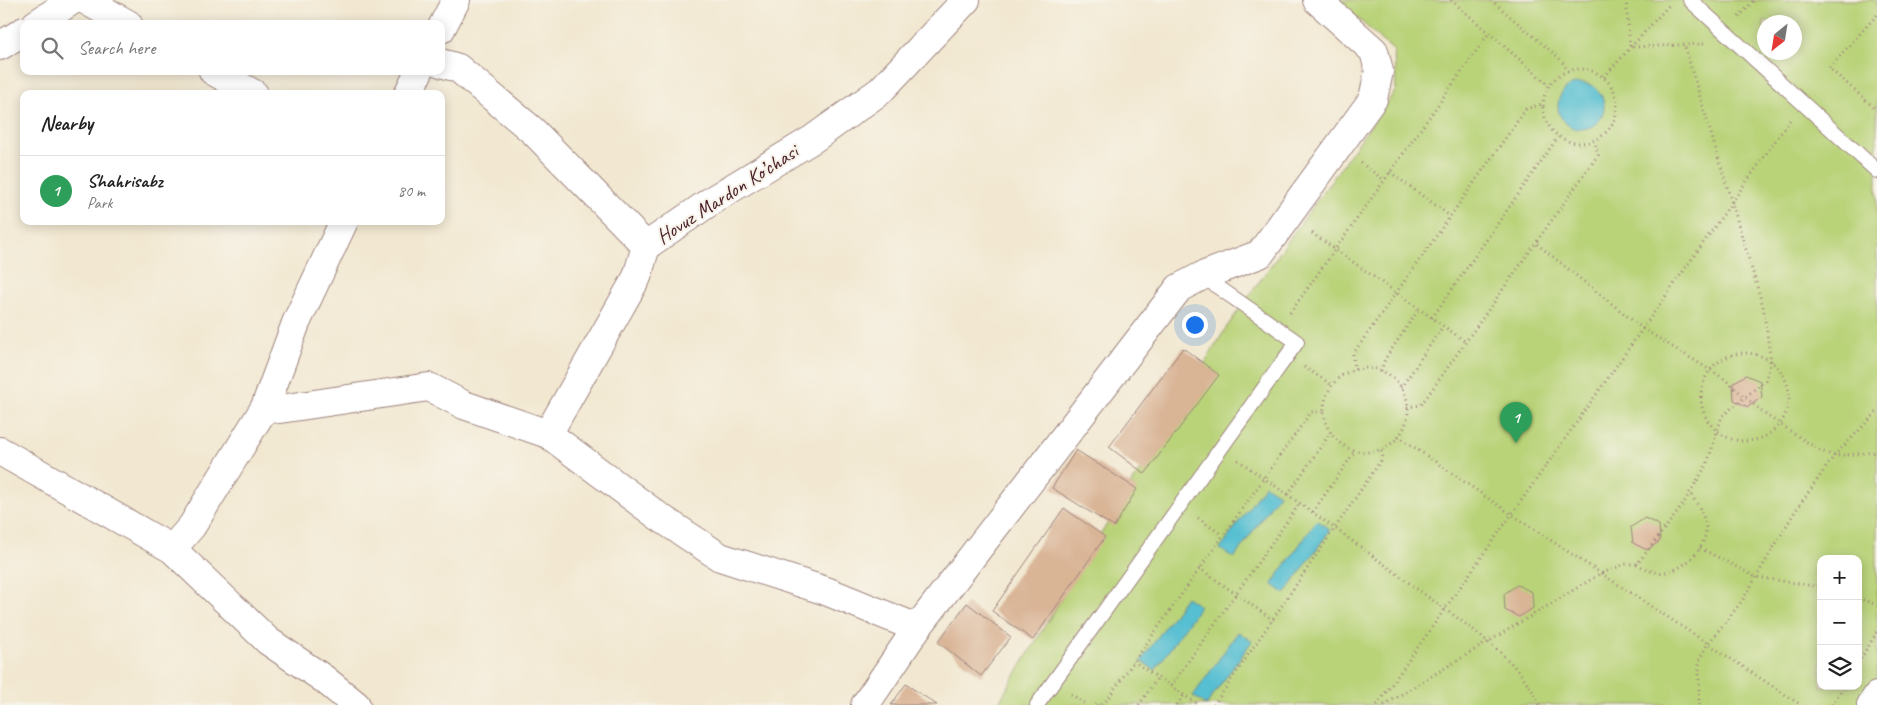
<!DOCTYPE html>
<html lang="en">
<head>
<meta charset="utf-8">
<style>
  :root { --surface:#fff; --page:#f6f6f6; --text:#222; --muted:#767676; --line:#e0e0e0; --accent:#2563eb }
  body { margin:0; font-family:Caveat,sans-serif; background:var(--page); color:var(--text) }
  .controls { position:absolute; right:15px; bottom:15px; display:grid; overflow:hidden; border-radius:10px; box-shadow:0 2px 12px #0003 }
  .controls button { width:45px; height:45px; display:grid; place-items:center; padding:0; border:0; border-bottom:1px solid var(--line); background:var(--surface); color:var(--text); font:25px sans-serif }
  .compass { position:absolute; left:1757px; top:15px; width:45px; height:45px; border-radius:50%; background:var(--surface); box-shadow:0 2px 12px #0003; rotate:210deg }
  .you { position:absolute; left:1194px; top:324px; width:18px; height:18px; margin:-12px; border:4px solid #fff; border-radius:50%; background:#1a73e8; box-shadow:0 0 0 8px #1a73e833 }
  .badge { display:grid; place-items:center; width:32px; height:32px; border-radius:50%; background:var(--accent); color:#fff; font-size:16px; font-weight:700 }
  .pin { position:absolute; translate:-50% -41px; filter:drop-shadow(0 1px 2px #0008) }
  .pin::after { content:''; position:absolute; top:26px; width:18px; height:15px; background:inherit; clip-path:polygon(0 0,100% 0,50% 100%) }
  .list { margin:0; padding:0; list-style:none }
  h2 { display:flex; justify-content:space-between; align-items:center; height:65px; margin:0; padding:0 20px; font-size:21px }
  h2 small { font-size:16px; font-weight:400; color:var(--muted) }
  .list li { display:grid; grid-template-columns:32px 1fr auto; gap:15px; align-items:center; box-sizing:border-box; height:70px; padding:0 20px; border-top:1px solid var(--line) }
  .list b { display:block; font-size:19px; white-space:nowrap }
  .list p { margin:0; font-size:16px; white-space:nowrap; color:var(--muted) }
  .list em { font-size:16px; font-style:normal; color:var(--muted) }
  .icon { flex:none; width:28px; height:28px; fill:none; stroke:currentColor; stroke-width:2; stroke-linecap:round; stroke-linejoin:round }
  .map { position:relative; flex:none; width:1877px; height:705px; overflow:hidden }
  .search { position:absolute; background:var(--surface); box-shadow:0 2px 12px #0003; left:20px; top:20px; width:425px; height:55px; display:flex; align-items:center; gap:12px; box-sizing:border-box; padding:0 18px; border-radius:10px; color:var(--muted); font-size:19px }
  .panel { position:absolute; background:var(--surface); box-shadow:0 2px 12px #0003; left:20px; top:90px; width:425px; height:135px; border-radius:10px }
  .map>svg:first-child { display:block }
  .green { fill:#b9d379; stroke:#827952; fill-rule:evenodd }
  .water { fill:#56bfd2; stroke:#506f7e }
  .building { fill:#d9b495 }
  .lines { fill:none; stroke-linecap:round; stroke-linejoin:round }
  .lane-casing { stroke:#9e847e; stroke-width:16 }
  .street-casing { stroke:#9e847e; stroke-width:30 }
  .path { stroke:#9e847e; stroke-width:3; stroke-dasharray:1 4; stroke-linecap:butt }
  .lane { stroke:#fff; stroke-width:14 }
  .street { stroke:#fff; stroke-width:28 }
  .labels { text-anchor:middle; stroke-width:4; stroke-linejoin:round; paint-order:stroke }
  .street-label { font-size:21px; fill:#4a1f2b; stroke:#f7f3e8 }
</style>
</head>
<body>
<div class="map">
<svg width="1877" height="705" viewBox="0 0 1877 705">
  <rect width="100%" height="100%" fill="#f7f3e8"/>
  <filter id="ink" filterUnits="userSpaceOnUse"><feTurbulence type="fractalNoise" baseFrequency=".02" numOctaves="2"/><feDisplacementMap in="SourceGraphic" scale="10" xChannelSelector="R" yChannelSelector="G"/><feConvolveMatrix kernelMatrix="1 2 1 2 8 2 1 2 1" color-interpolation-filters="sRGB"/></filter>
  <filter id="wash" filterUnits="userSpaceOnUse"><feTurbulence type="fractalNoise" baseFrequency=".0096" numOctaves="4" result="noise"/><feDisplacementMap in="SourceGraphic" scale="20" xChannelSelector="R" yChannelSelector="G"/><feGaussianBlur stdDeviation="1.12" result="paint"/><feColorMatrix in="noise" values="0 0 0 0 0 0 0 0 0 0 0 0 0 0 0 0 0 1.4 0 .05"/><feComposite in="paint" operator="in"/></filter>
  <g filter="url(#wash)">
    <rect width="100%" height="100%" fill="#f2e8d1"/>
    <!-- green -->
    <path class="green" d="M1337 0H1877V705H997L1226 328 1396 90 1394 51ZM1764 22H1794V52H1764ZM1821 559H1858V686H1821Z"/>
    <!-- water -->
    <path class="water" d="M1558 106a23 23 0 1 1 46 0a23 23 0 1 1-46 0Z
      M1265 485 1279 494 1234 558 1220 549Z
      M1317 520 1330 530 1285 594 1272 584Z
      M1186 597 1200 606 1155 670 1141 661Z
      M1238 632 1252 641 1206 705 1193 696Z"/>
    <g id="blocks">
      <!-- building -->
      <path class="building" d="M1183 348 1219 375 1145 474 1109 447Z
        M1746 375 1760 381 1762 397 1748 407 1734 400 1733 383Z
        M1076 450 1137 489 1114 527 1052 488Z
        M1064 508 1105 537 1033 640 992 611Z
        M1645 518 1659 525 1660 541 1647 550 1633 543 1631 527Z
        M1517 585 1532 592 1533 608 1519 617 1505 610 1504 594Z
        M967 603 1011 637 981 676 938 642Z
        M906 684 937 705H891Z"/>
    </g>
  </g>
  <g filter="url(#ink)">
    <use href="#blocks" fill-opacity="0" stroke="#9e847e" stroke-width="1"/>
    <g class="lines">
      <defs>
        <path id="lane" d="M1690 0 1877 171
          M1037 705 1297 342 1202 276"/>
        <path id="street" d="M85 0 128 24
          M36 24 73 0
          M441 29 456 0
          M0 46 24 31
          M441 63 458 68 533 131 646 246
          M213 71 254 94
          M408 94 419 71
          M265 407 280 409 429 387 464 405 548 434 658 516 720 557 826 591 917 628
          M548 434 637 277 646 246 714 199 813 139 880 91 966 0
          M0 451 172 549 268 641 324 679 356 705
          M172 549 192 526 265 407 296 323 344 221
          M865 705 917 628 1179 288 1202 276 1260 254 1373 99 1379 71 1374 51 1317 0
          M1871 705 1877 696"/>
      </defs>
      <!-- lane casing -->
      <use href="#lane" class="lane-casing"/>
      <!-- street casing -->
      <use href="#street" class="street-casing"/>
      <!-- path -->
      <path class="path" d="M1451 0 1549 85
        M1491 0 1561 60 1568 71
        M1626 0 1630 47 1705 44
        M1877 15 1829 68 1877 110
        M1739 17 1754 0
        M1543 106a37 37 0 1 1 74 0a37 37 0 1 1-74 0Z
        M1604 77 1669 5
        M1361 163 1384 180
        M1390 172 1450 216
        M1312 233 1466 342
        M1537 244 1642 328 1723 378 1766 415 1819 450 1834 456 1877 452
        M1290 313 1489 33
        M1432 318 1558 137
        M1701 397a44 44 0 1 1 88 0a44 44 0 1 1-88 0Z
        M1304 367 1332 385
        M1324 410a42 42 0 1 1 84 0a42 42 0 1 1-84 0Z
        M1354 370 1353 354 1526 109 1542 104
        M1381 371 1385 359 1419 309
        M1401 388 1443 326
        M1407 407 1421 405 1598 155 1595 141
        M1398 436 1511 514 1801 705
        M1238 460C1298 502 1358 544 1417 589 1456 618 1522 658 1539 705
        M1288 494 1331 432
        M1313 512 1355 451
        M1198 518 1222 535
        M1700 548 1756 577 1821 587
        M1637 564C1642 567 1649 571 1655 572 1678 576 1706 552 1706 528 1705 515 1697 504 1690 493
        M1199 568 1273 620
        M1858 598 1877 605
        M1133 661 1199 705
        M1858 663 1877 632
        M1171 686 1300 503
        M1071 694 1087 705
        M1096 705 1098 703 1101 705
        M1103 705 1311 412H1324
        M1139 705 1158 677
        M1177 705 1184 695
        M1214 705 1382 459 1381 449
        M1377 705 1790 120
        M1384 705 1600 574 1625 564H1637L1680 509 1707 464 1722 416 1766 380 1771 361 1763 306 1684 44
        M1699 705V661L1707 645 1742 601 1794 513 1834 456 1877 412
        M1832 705 1844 686"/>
      <!-- lane -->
      <use href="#lane" class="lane"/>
      <!-- street -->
      <use href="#street" class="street"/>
    </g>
  </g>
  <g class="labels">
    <!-- street labels -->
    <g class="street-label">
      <text transform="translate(727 194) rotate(-33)" y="7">Hovuz Mardon Ko’chasi</text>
    </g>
  </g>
</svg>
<div class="controls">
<button>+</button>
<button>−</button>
<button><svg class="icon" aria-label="layers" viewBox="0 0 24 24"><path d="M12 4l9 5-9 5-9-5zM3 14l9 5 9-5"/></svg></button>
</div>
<svg class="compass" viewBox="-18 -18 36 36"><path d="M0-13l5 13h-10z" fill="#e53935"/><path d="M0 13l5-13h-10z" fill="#767676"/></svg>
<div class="you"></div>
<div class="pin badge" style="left:1516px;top:443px;background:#2e9e5b">1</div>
<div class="search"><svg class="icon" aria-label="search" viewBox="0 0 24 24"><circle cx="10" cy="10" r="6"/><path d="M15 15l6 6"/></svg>Search here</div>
<section class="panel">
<h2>Nearby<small></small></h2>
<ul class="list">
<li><span class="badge" style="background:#2e9e5b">1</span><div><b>Shahrisabz</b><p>Park</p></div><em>80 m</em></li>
</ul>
</section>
</div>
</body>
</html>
